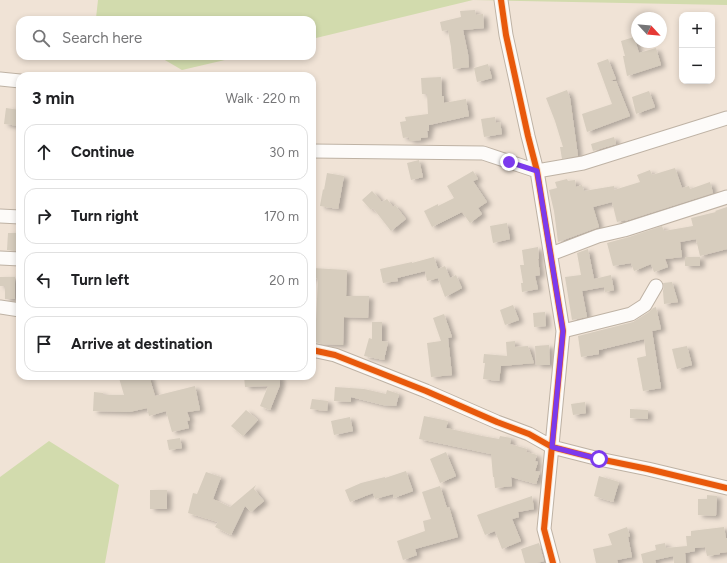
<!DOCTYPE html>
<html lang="en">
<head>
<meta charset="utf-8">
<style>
  :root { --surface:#fff; --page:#f6f6f6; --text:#202124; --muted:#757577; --line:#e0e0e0 }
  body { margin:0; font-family:Figtree,sans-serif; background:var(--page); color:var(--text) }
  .controls { position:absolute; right:12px; top:12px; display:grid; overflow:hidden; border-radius:8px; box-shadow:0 2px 6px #0003 }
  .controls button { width:36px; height:36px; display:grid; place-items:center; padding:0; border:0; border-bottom:1px solid var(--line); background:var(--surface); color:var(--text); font:20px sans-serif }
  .compass { position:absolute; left:631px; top:12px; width:36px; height:36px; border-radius:50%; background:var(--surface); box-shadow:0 2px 6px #0003; rotate:116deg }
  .stop { position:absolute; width:12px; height:12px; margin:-9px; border:3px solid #7c3aed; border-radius:50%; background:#fff }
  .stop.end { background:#7c3aed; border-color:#fff; box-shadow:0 1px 4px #0008 }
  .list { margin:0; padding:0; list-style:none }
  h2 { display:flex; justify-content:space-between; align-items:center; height:52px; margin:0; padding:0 16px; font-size:17px }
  h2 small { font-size:13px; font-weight:400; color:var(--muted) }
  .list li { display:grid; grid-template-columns:26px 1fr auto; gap:12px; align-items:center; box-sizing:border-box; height:56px; margin:0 8px 8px; padding:0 8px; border:1px solid var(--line); border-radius:12px }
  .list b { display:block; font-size:15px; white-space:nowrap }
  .list em { font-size:13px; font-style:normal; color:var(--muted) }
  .icon { flex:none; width:22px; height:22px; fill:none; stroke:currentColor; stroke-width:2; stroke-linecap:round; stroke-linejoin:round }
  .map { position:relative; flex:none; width:727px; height:563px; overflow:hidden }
  .search { position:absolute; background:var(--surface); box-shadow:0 2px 6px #0003; left:16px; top:16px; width:300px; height:44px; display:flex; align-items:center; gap:10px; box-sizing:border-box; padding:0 14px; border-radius:12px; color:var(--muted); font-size:15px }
  .panel { position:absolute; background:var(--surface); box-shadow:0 2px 6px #0003; left:16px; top:72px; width:300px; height:308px; border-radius:12px }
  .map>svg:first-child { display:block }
  .green { fill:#d2dbad }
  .building { fill:#d7cdbe; filter:url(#shadow) }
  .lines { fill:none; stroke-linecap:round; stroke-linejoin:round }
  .minor-casing { stroke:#beb2a4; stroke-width:15 }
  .minor { stroke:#fdfbf9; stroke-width:13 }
  .cycleway-casing { stroke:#fae2cc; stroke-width:8 }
  .cycleway { stroke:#e8590c; stroke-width:6 }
  .route { stroke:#7c3aed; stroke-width:5 }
</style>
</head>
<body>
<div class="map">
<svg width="727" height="563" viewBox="0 0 727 563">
  <defs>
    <filter id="shadow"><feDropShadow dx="4.5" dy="2.5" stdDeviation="2" flood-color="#0004"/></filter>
  </defs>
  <rect width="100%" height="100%" fill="#f0e3d6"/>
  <!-- green -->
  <path class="green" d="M98 0H727V5L473 0 312 39V20H100L96 18Z
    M158 56H242L182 70Z
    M49 441 119 485 105 563H0V477Z"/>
  <!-- building -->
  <path class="building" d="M475 10 476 15 483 14 484 28 463 30 468 54 469 67 453 69 451 47 448 30 442 31 440 22 461 17 460 11Z
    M634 37 639 53 656 48 661 65 627 76 623 56H625L621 41Z
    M608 59 616 79 610 81H616L630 116 587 132 582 114 612 104 597 63Z
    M488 64 492 78 477 82 474 68Z
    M441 77 442 96H444V103L466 99 469 116 429 125V131H427L428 137 421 138V140L409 141V137L403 138 400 122 406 121 405 117 428 114 427 94H422L421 78Z
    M567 90 570 98 578 156 562 159 560 147H563L555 121 546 98Z
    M649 91 655 107 636 114 632 97Z
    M6 108 20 110V126L4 124Z
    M495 117 496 123 500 122 502 134 484 137 481 119Z
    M614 137 616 144 593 151 591 144Z
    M419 160 423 177 411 180 407 163Z
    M675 168 682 188 689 186 690 189 710 182 713 193 625 221V220L617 222 612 202 593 207 599 227 558 242 556 226 554 211 549 190 557 188 555 182 567 179 568 181 575 180 576 187 582 185 584 191 614 186V190L640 182 637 175 650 170 652 175Z
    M473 171 478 179 473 181 487 202 478 208 482 214 470 223 462 212 432 227 424 211 438 204V206L454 198 447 186Z
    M327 173 344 176 338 209 320 206 323 189 324 190Z
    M372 191 382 202 387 199 393 207 395 205 406 219 391 231 373 208 371 210 362 200Z
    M727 207V249L700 256 696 239 680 242 682 257 665 259 668 267 654 272 651 264 634 271 631 263 613 266 607 243 629 237 662 226 664 231 693 226 691 218 716 212 715 211Z
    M507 223 510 239 493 243 490 226Z
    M8 233H18L17 251 7 250Z
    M538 247 539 259H538L540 275 535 276 538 289 522 292 521 283H523L520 265H524L522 250Z
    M588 249 594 279 611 275 614 290 605 292 604 287 582 291 587 317 572 320 565 277 581 275 577 253Z
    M434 257 438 269 445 266 450 278 456 275 462 288 445 297 438 278 427 281 425 271 397 278 398 281 383 283 380 269 412 262V263Z
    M685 257H700V266H685Z
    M312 268 347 270 346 296H369L368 318 344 317 343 345 322 344 315 342 318 278 312 279Z
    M0 277H15V299H5V286H0Z
    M672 282 678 302 664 304 663 291 664 286 663 283Z
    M513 305 519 320 505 325 500 310Z
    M656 307 661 329 652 331 661 388 643 391 637 358 646 356 644 339 599 350V354L581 357 578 336 633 322 649 312 653 308Z
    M545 312 546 326 534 327 533 313Z
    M444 314 452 337 448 338 452 375 431 377 427 343 441 341 433 318Z
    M372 322H382V341L388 342 384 360 364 356 369 338 372 339Z
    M515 341V347L528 346 534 363 501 366 499 381 483 379 485 363H483L484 354 507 356 506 342Z
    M549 345 550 365H536L535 346Z
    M687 346 692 365 677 369 672 349Z
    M128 376 129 380 141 376H149L155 396 195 386 200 410 187 412 190 420 187 421 189 428 172 432 166 411 149 416 147 408 129 412 93 411 94 392 103 393V395H124L119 378Z
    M244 376H280V385L270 410 260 406 268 386 245 387Z
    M335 387 364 389 386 394 387 390 399 394 396 406 383 405 351 397V402L334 401Z
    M312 399 328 401 327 411 310 409Z
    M585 402 586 413 573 415 571 404Z
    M630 409 648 410V419L630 418Z
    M246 410 258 420 243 436 231 426Z
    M424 416 448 421 446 428 482 436 499 439 500 436 511 438 510 444 527 449 526 452 537 455 535 461 538 462 535 471 540 472 536 484 511 477 512 486 495 488 494 477H493L491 454 419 439Z
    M350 417 353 431 334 435 331 421Z
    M180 438 182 448 169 450 167 440Z
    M446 452 456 476 440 483 430 459Z
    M406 471 413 491 394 498 393 494 375 499 373 493 350 502 345 490 361 483 385 477V478Z
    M206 472 221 477 213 499 230 507 256 485 254 489 264 501 251 512 245 506 231 535 215 527 218 522 188 513 193 493 197 494Z
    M599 476 619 482 613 502 594 496Z
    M440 486 447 508 449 507 458 537 415 549 417 555 403 560 397 541 425 531 423 521 431 519 422 492Z
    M150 490H167V509H150Z
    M707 495 717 496 716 516 698 515V499H707Z
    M532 496 534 509 518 512 519 517 512 519 521 541 502 549 495 531 485 535 477 515Z
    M627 527 630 536 628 537 632 557 617 560 618 563H596L593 549 612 545 608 534Z
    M724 527 726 538H727V552L720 553V554L707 556 705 547 695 548V551L685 553 686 563H674L673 556 655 560 656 563H643L641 554 656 550 655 545 665 543 666 548 687 546 686 536H691V531Z
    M539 543 544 561 537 563H525L521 549Z"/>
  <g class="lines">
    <defs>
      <path id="minor" d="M501 0 506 35 528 136 537 171 563 331 544 529 553 563
        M0 79 20 81
        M312 151 483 153 537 171 583 163 727 118
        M0 216 20 217
        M551 254 598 236 624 230 727 197
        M0 258 20 259
        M0 307 20 310
        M563 331 631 314 645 305 656 286
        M312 350 335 355 426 391 497 422 529 434 552 447 599 459 648 469 727 488"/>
    </defs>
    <!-- minor casing -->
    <use href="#minor" class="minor-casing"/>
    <!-- minor -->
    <use href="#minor" class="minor"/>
    <defs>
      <path id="cycleway" d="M501 0 506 35 528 136 537 171 563 331 544 529 553 563
        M312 350 335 355 426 391 497 422 529 434 552 447 599 459 648 469 727 488"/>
    </defs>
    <!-- cycleway casing -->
    <use href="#cycleway" class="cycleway-casing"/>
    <!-- cycleway -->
    <use href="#cycleway" class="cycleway"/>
  </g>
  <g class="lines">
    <!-- route -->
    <path class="route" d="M509 162 537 171 563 331 552 447 599 459"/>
  </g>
</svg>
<div class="controls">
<button>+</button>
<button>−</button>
</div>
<svg class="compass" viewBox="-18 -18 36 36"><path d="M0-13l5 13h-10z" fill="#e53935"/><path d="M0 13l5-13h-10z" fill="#757577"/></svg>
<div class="stop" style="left:599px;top:459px"></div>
<div class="stop end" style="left:509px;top:162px"></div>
<div class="search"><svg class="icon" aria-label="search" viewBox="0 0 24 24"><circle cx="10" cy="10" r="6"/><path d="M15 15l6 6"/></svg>Search here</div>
<section class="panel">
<h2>3 min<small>Walk · 220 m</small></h2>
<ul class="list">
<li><svg class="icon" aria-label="ahead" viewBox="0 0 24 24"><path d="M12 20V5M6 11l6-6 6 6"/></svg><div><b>Continue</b></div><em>30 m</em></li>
<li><svg class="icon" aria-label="right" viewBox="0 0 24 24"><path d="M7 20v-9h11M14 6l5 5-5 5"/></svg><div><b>Turn right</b></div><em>170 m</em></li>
<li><svg class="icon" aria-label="left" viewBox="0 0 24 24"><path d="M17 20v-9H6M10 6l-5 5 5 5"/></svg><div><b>Turn left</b></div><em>20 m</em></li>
<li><svg class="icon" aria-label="arrive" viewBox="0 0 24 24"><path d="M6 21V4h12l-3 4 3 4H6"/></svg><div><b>Arrive at destination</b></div></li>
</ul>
</section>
</div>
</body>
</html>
